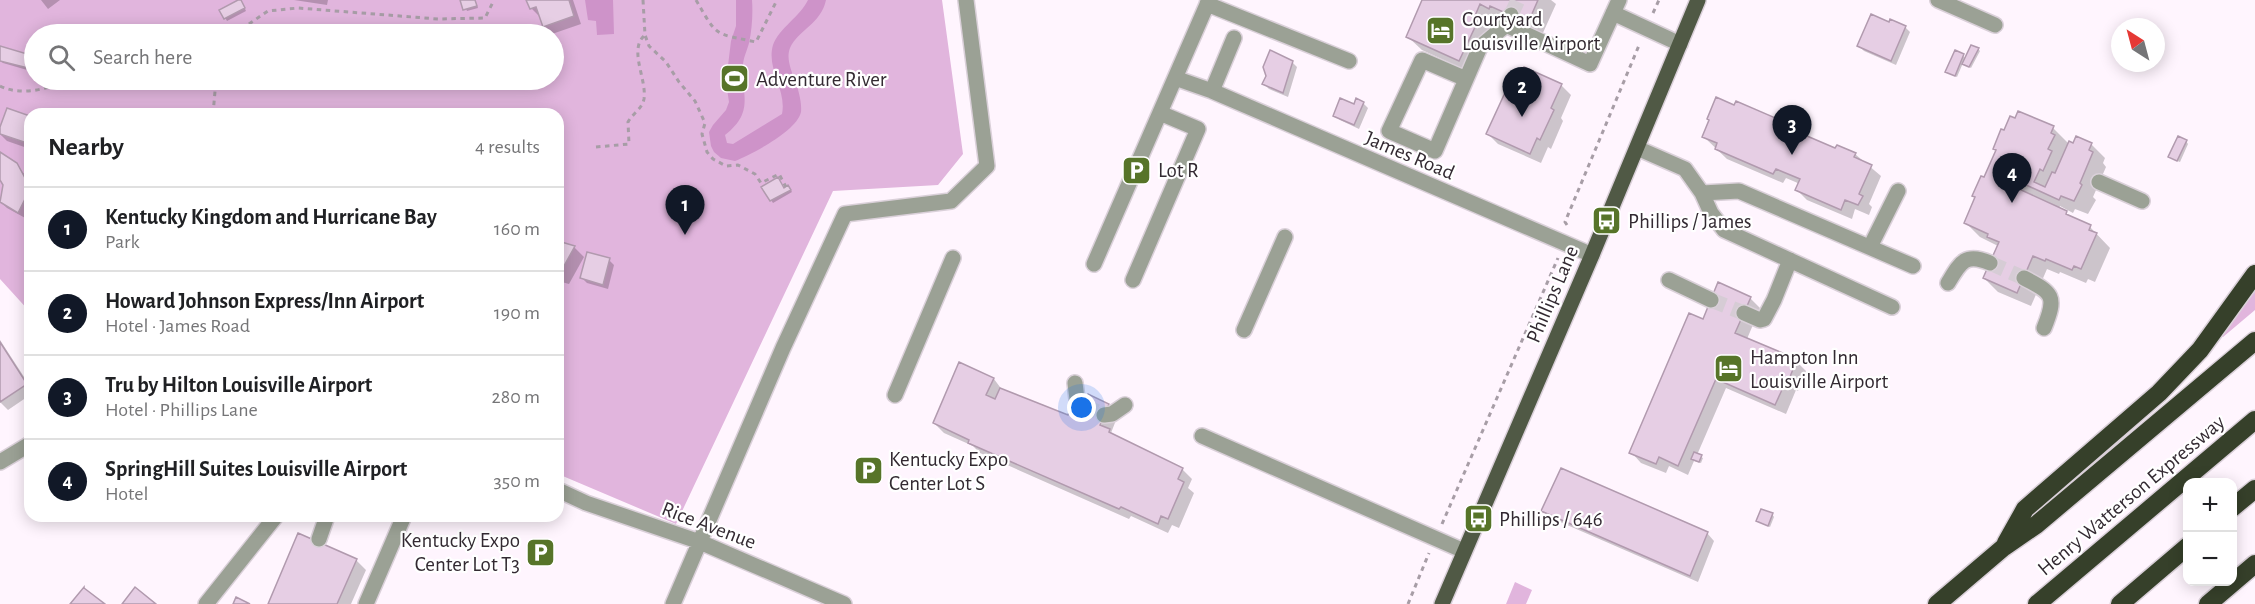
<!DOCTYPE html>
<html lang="en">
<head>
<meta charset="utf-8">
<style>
  :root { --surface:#fff; --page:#f6f6f6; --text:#202124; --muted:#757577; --line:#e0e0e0; --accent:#111827 }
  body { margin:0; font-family:"Alegreya Sans",sans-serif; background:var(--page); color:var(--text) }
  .controls { position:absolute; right:18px; bottom:18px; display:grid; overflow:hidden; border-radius:12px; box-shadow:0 3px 15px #0003 }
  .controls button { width:54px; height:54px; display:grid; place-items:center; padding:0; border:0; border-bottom:2px solid var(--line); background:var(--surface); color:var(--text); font:30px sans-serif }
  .compass { position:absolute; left:2111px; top:18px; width:54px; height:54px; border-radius:50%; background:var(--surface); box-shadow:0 3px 15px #0003; rotate:324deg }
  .you { position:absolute; left:1082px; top:408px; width:21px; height:21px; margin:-15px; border:4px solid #fff; border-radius:50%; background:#1a73e8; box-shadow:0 0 0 9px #1a73e833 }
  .badge { display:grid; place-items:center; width:39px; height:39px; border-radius:50%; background:var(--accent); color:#fff; font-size:20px; font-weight:700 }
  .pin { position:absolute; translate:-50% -50px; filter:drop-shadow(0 2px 3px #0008) }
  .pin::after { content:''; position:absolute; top:32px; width:21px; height:18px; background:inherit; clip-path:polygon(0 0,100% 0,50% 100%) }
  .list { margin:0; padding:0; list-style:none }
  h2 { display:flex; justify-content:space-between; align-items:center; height:78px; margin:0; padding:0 24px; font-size:26px }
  h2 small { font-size:20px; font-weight:400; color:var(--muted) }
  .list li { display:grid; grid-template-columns:39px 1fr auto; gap:18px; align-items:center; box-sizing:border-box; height:84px; padding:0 24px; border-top:2px solid var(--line) }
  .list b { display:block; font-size:22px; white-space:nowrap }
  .list p { margin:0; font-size:20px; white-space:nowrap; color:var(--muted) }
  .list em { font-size:20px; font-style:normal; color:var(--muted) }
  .icon { flex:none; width:33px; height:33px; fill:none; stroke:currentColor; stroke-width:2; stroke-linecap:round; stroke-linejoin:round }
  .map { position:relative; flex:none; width:2255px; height:604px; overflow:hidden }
  .search { position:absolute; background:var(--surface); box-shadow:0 3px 15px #0003; left:24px; top:24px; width:540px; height:66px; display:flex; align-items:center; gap:15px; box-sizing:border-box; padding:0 21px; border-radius:33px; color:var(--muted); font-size:22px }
  .panel { position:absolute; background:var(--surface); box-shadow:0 3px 15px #0003; left:24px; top:108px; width:540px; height:414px; border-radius:18px }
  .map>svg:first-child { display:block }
  .green { fill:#e1b5dd; fill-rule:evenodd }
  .water { fill:#ce93c9 }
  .shadow { fill:#0003 }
  .building { fill:#e6cee4; stroke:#b19aae; stroke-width:1.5 }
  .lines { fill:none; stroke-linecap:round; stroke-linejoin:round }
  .minor-tunnel { stroke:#d6ccd5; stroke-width:15; stroke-dasharray:15 8; stroke-linecap:butt }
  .minor-casing { stroke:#dad0d9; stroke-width:18 }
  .major-casing { stroke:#dad0d9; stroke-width:18 }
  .highway-casing { stroke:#dad0d9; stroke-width:21 }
  .path { stroke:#a79da6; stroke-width:3; stroke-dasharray:4.5 4.5; stroke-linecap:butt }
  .minor { stroke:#9ba195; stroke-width:15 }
  .major { stroke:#505945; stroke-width:15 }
  .highway { stroke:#36402a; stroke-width:18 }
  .labels { text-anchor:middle; stroke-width:4.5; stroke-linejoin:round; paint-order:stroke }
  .poi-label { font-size:21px; fill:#332a32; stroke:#fff; text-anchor:start }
  .street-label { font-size:21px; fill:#332a32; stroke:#fff }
</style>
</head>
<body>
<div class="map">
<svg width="2255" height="604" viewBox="0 0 2255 604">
  <rect width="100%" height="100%" fill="#fff5fe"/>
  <!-- green -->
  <path class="green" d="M0 0H942L963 154 938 185 833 191 676 524 558 474V114H30V312L0 279ZM34 34H554V80H34Z
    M2255 288V310L2223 337 2220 335Z
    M1515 582 1532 590 1526 604H1506Z"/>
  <!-- water -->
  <path class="water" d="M585 0H613L614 34 597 35 596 21 588 20Z
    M736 0H752C753 14 752 29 749 43 747 51 743 58 743 66 742 97 754 112 725 135L727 143 733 144 782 114C787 90 766 69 773 45 779 28 800 17 808 0H826C821 24 798 30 790 48 786 58 791 70 795 80 798 89 802 102 801 112 797 131 752 154 735 161L721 158 714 152 711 146 709 132 713 125 726 110 729 102 726 82 731 41 736 26Z"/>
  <!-- shadow -->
  <path class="shadow" d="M41 0H60L48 9Z
    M241 0 246 11 227 21 221 10Z
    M294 0H328L327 5Z
    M462 0H475L478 8 467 11Z
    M528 0H573L581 24 552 34 545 26 541 15 539 16 531 8Z
    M1425 0H1551L1556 4 1542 35 1494 17 1474 74 1422 50 1408 37Z
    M1890 24 1905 27 1910 32 1896 65 1864 51 1859 46Z
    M0 49 33 57 34 72 3 63 0 60Z
    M1978 49 1980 51 1971 68 1963 63 1957 77 1947 72 1963 56 1966 59Z
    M1292 62 1297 67 1288 97 1269 89 1264 84 1268 76Z
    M292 80H340V82H295Z
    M1561 85 1571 95 1561 118 1563 121 1551 149 1548 147 1541 163 1498 144 1488 134Z
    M1363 103 1368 108 1359 129 1340 120 1335 115Z
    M30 117V149L7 141 0 134Z
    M1793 128 1801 135 1836 150 1855 154 1881 176 1869 204 1872 207 1869 215 1855 209 1852 219 1807 200 1797 190 1800 184 1786 178 1783 183 1727 159 1704 137Z
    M2053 128 2069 144H2091L2105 158 2103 163 2106 167 2093 197 2096 200 2088 214 2075 209 2073 213 2060 206 2059 209 2072 219 2090 227 2110 248 2095 282 2088 279 2086 283 2060 272 2059 274 2047 269 2031 306 1998 292 1984 278 1998 246 1980 237 1966 223 1985 179Z
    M2186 141 2188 144 2180 162 2172 159 2170 157Z
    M0 154 16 164 30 181V213L27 219 7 208 0 201 5 185 0 181Z
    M784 189H790L792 192 773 203 771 200Z
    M558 242 574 247 584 257 569 284 558 281Z
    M609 260 614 265 608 289 587 283 582 278Z
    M1750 298 1760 308 1747 339 1796 361 1806 371 1798 391 1796 390 1786 414 1726 388 1697 455 1703 458 1701 463 1694 461 1688 475 1669 466 1666 473 1641 463 1631 452 1704 321Z
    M0 340 30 386V395L8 410 0 402Z
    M960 364 994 379 1003 391 1069 417 1080 418 1108 405 1118 415 1111 433 1116 437 1182 469 1192 479 1188 488 1194 493 1179 528 1172 525 1168 533 1131 516 1129 519 980 453 973 446 944 433 934 423Z
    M1543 510 1707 533 1714 541 1698 582 1551 518Z
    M1772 514 1774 517 1770 527 1758 521Z
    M356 560 366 570 351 604H270Z"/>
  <!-- building -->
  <path class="building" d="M238 0H241L245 8 224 19 219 10Z
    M460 0H475L477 6 463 10Z
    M526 0H569L574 16 543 27 536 7 530 9Z
    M1422 0H1538L1528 23 1490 6 1489 9 1480 4 1472 23 1476 25 1459 61 1406 37Z
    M1871 14 1889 22 1890 19 1906 26 1891 61 1857 46Z
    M285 25 286 34H265V26Z
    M1971 45 1979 48 1969 67 1962 64Z
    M0 46 34 56 32 69 0 61Z
    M1270 50 1293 61 1283 93 1262 84 1266 76 1263 67Z
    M1955 50 1964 54 1955 76 1945 72Z
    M1524 67 1562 84 1551 108 1554 110 1540 140 1537 138 1530 154 1486 134 1515 71 1521 74Z
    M1716 97 1734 105 1736 101 1794 126 1793 130 1835 148 1837 145 1856 153 1854 157 1872 165 1859 194 1863 196 1858 205 1845 200 1841 210 1795 190 1800 179 1776 169 1773 174 1715 149 1717 143 1702 137 1709 120 1707 119Z
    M1340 98 1354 104 1356 98 1364 102 1354 125 1333 116Z
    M7 108 30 116V144L0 134V127Z
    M2018 111 2054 126 2051 133 2055 135 2048 149 2052 151 2043 171 2040 169 2034 182 2045 187 2052 172 2055 173 2069 141 2073 143 2076 136 2092 143 2089 150 2093 152 2080 183 2082 185 2074 201 2061 196 2059 200 2024 184 2021 190 2067 211 2066 214 2091 225 2089 230 2097 233 2081 269 2074 266 2072 270 2046 259 2045 261 2033 256 2017 293 1983 278 1999 242 1987 237 1988 234 1964 223 1975 197 1972 196 1981 176 1984 177 1996 150 1993 149 2001 129 2004 130 2010 116 2015 118Z
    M2178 136 2187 140 2177 161 2168 157Z
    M0 152 17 163 25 178 26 197 18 213 0 202 3 185 0 180Z
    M778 177 784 188 788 185 791 190 770 201 761 187Z
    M558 241 575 246 559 275H558Z
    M587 252 610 258 603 285 580 278Z
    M1718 282 1751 297 1735 333 1797 359 1788 382 1786 381 1775 405 1716 379 1678 466 1659 457 1656 464 1629 453 1689 313 1703 319Z
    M0 342 27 384 0 402Z
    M959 362 994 378 986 395 995 399 1000 388 1068 415 1069 412 1079 416 1088 394 1109 404 1100 425 1110 429 1109 432 1183 468 1178 479 1184 482 1168 519 1161 516 1158 524 1121 507 1119 509 968 443 969 440 933 423Z
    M1694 452 1702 455 1699 462 1691 459Z
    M1561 468 1708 532 1690 576 1541 511Z
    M1761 509 1773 513 1768 526 1756 521Z
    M298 533 357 559 337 604H268Z
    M84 587V588L105 604H70Z
    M135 587 156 604H122Z
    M236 597 250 604H233Z"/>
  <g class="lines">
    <!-- minor-tunnel -->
    <path class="minor-tunnel" d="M1511 15 1518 0
      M1990 263 2024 278
      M1711 300 1744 313
      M1083 405 1104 415"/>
    <defs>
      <path id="minor" d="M1938 0 1995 25
        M1207 4 1349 61
        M1613 13 1680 44
        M1506 25 1590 64 1619 0
        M1175 78 1212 91 1592 255
        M1466 79 1422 60 1389 131 1435 151 1480 47 1506 25 1511 15
        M1212 91 1234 38
        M1637 148 1685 169 1702 193 1711 213 1724 230 1892 307
        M2099 182 2142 201
        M1702 193 1739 191 1913 266
        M1870 247 1898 191
        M1094 264 1209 0
        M2024 278C2053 293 2057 296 2044 328
        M1133 280 1198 129 1160 113
        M1669 280 1711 300
        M1948 283C1960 263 1965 252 1990 263
        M1744 313 1760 320 1764 319 1774 300 1790 260
        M1244 330 1285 237
        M1075 383 1077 399 1083 405
        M895 395 953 258
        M1104 415 1112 414 1125 405
        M1202 436 1464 551
        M0 462 30 444
        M558 490 586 503 700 542 844 604
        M319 539 327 516
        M206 604 276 516
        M366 604 404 516
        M673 604 783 348 845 214 951 201 987 166 966 0"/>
      <path id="major" d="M1442 604 1592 255 1698 0"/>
      <path id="highway" d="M2232 508 2255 489
        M2006 543 2025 509 2159 393 2200 350 2255 274
        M1937 604 2004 547 2036 525 2255 341
        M2037 604 2255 420
        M2120 604 2188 546
        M2208 604 2255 564"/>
    </defs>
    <!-- minor casing -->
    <use href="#minor" class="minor-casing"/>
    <!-- major casing -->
    <use href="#major" class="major-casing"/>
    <!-- highway casing -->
    <use href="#highway" class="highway-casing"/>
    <!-- path -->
    <path class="path" d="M643 0 645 35 649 46 666 62 679 82 695 101 705 123 702 134 707 152 713 159 726 166 738 165 755 174 761 183 779 174 786 187
      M696 0C718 38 714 33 756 42L777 0
      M1653 13 1659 0
      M234 34 268 11 298 8 438 19 485 18 494 0
      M0 86C23 97 48 88 70 80
      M213 114 216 80
      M596 147 629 144 628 122C633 113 642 109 644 99 647 79 628 49 645 35
      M1567 225 1565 222 1640 43
      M1442 524 1558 258
      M1408 604 1429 553"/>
    <!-- minor -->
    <use href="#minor" class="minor"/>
    <!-- major -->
    <use href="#major" class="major"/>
    <!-- highway -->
    <use href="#highway" class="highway"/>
  </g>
  <!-- icons -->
  <defs>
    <symbol id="hotel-square" viewBox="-11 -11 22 22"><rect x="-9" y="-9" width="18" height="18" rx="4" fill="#577429" stroke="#fff"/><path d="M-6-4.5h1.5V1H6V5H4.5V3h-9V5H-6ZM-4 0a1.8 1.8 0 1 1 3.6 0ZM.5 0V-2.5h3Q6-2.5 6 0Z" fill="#fff"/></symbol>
    <symbol id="stadium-square" viewBox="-11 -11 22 22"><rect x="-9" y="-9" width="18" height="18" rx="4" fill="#577429" stroke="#fff"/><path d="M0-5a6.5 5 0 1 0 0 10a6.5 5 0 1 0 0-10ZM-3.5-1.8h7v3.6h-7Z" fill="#fff"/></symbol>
    <symbol id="parking-square" viewBox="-11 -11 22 22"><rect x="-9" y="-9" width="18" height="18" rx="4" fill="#577429" stroke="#fff"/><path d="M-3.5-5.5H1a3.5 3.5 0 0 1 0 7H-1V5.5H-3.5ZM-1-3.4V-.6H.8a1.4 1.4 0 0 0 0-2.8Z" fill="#fff"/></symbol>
    <symbol id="bus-square" viewBox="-11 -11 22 22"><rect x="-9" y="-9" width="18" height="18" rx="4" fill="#577429" stroke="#fff"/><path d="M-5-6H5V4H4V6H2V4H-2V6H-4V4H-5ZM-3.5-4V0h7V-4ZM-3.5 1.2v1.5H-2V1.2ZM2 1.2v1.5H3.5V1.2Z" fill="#fff"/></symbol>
  </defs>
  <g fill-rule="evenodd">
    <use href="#hotel-square" x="1424" y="14" width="33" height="33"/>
    <use href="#stadium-square" x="718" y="62" width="33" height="33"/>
    <use href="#parking-square" x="1120" y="154" width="33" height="33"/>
    <use href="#bus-square" x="1590" y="204" width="33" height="33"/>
    <use href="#hotel-square" x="1712" y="352" width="33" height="33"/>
    <use href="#parking-square" x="852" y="454" width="33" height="33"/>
    <use href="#bus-square" x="1462" y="502" width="33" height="33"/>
    <use href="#parking-square" x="524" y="536" width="33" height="33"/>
  </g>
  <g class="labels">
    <!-- poi labels -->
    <g class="poi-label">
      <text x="1462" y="26">Courtyard<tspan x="1462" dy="24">Louisville Airport</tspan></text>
      <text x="756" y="86">Adventure River</text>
      <text x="1158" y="177">Lot R</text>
      <text x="1628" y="228">Phillips / James</text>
      <text x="1750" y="364">Hampton Inn<tspan x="1750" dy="24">Louisville Airport</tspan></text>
      <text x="889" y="466">Kentucky Expo<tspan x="889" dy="24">Center Lot S</tspan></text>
      <text x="1499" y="526">Phillips / 646</text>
      <text x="520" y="547" text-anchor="end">Kentucky Expo<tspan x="520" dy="24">Center Lot T3</tspan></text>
    </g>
    <!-- street labels -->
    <g class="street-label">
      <text transform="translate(1410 155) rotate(23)" y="7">James Road</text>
      <text transform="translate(1552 294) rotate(-67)" y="7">Phillips Lane</text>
      <text transform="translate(2131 495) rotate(-40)" y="7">Henry Watterson Expressway</text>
      <text transform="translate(709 525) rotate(21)" y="7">Rice Avenue</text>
    </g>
  </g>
</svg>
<div class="controls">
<button>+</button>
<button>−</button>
</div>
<svg class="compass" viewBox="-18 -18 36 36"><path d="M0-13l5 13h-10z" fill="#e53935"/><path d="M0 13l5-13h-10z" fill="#757577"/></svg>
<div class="you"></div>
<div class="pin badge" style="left:685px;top:235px">1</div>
<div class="pin badge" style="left:1522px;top:117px">2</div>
<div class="pin badge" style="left:1792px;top:155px">3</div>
<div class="pin badge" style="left:2012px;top:203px">4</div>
<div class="search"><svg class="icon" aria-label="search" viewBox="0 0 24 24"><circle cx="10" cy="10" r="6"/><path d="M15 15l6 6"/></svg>Search here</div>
<section class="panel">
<h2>Nearby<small>4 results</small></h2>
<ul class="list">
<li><span class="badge">1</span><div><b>Kentucky Kingdom and Hurricane Bay</b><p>Park</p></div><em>160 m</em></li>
<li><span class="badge">2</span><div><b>Howard Johnson Express/Inn Airport</b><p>Hotel · James Road</p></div><em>190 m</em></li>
<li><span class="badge">3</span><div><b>Tru by Hilton Louisville Airport</b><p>Hotel · Phillips Lane</p></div><em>280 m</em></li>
<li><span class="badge">4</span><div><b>SpringHill Suites Louisville Airport</b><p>Hotel</p></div><em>350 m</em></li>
</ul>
</section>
</div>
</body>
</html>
